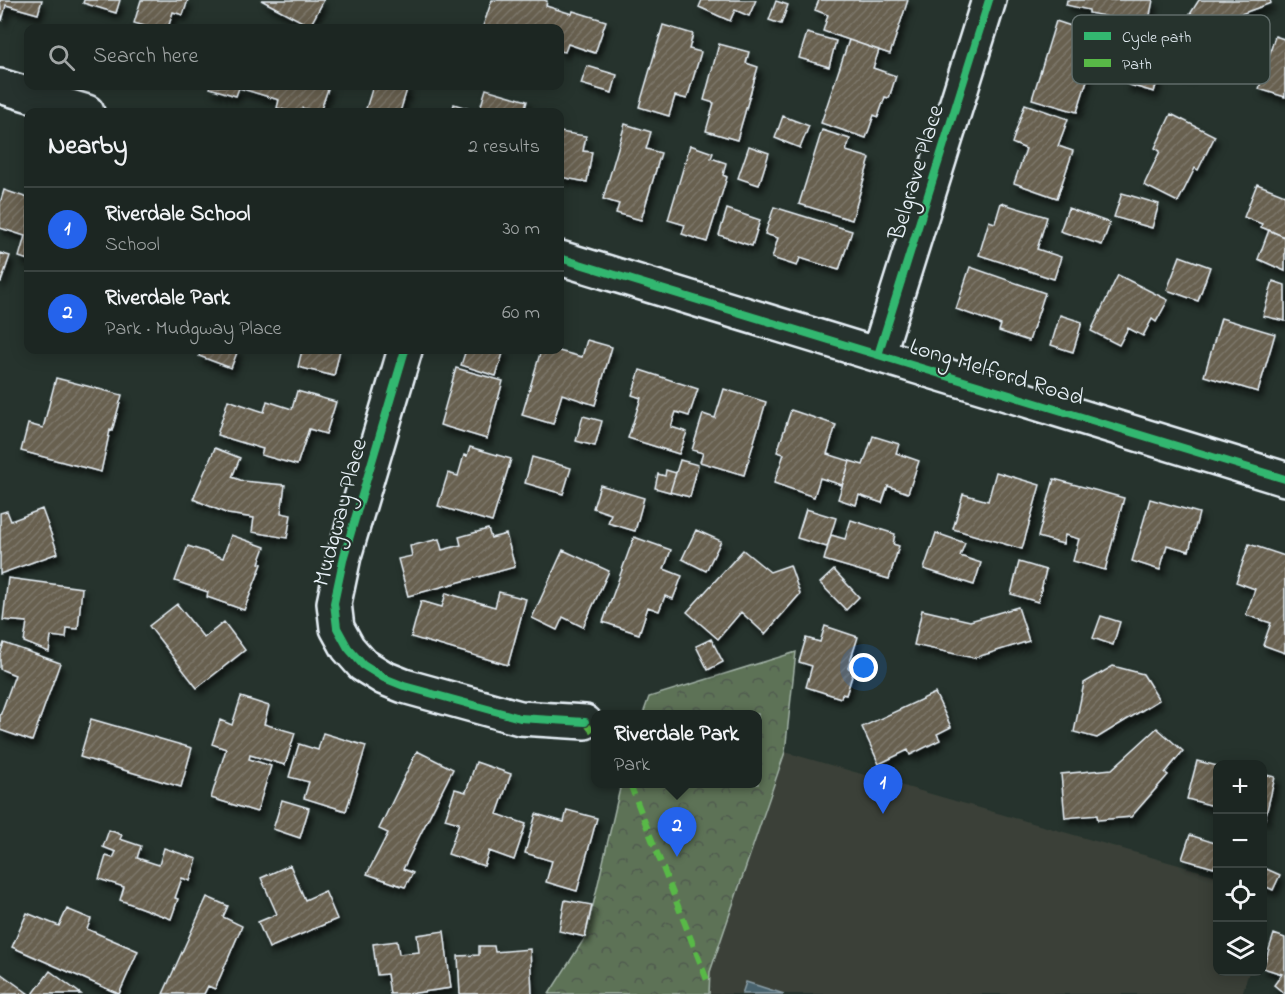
<!DOCTYPE html>
<html lang="en">
<head>
<meta charset="utf-8">
<style>
  :root { --surface:#1c2622; --page:#252e2a; --text:#f1f3f6; --muted:#a0a5a5; --line:#3a4340; --accent:#2563eb }
  body { margin:0; font-family:"Indie Flower",sans-serif; background:var(--page); color:var(--text) }
  .controls { position:absolute; right:18px; bottom:18px; display:grid; overflow:hidden; border-radius:12px; box-shadow:0 3px 15px #0003 }
  .controls button { width:54px; height:54px; display:grid; place-items:center; padding:0; border:0; border-bottom:2px solid var(--line); background:var(--surface); color:var(--text); font:30px sans-serif }
  .you { position:absolute; left:864px; top:668px; width:21px; height:21px; margin:-15px; border:4px solid #fff; border-radius:50%; background:#1a73e8; box-shadow:0 0 0 9px #1a73e833 }
  .badge { display:grid; place-items:center; width:39px; height:39px; border-radius:50%; background:var(--accent); color:#fff; font-size:20px; font-weight:700 }
  .pin { position:absolute; translate:-50% -50px; filter:drop-shadow(0 2px 3px #0008) }
  .pin::after { content:''; position:absolute; top:32px; width:21px; height:18px; background:inherit; clip-path:polygon(0 0,100% 0,50% 100%) }
  .popup { position:absolute; left:591px; top:710px; width:171px; height:78px; box-sizing:border-box; display:grid; place-content:center; border-radius:12px; background:var(--surface); filter:drop-shadow(0 2px 4px #0005); font-size:20px; white-space:nowrap; color:var(--muted) }
  .popup b { font-size:22px; color:var(--text) }
  .popup::after { content:''; position:absolute; left:50%; top:100%; margin-left:-12px; border:12px solid transparent; border-top-color:var(--surface) }
  .list { margin:0; padding:0; list-style:none }
  h2 { display:flex; justify-content:space-between; align-items:center; height:78px; margin:0; padding:0 24px; font-size:26px }
  h2 small { font-size:20px; font-weight:400; color:var(--muted) }
  .list li { display:grid; grid-template-columns:39px 1fr auto; gap:18px; align-items:center; box-sizing:border-box; height:84px; padding:0 24px; border-top:2px solid var(--line) }
  .list b { display:block; font-size:22px; white-space:nowrap }
  .list p { margin:0; font-size:20px; white-space:nowrap; color:var(--muted) }
  .list em { font-size:20px; font-style:normal; color:var(--muted) }
  .icon { flex:none; width:33px; height:33px; fill:none; stroke:currentColor; stroke-width:2; stroke-linecap:round; stroke-linejoin:round }
  .map { position:relative; flex:none; width:1285px; height:994px; overflow:hidden }
  .search { position:absolute; background:var(--surface); box-shadow:0 3px 15px #0003; left:24px; top:24px; width:540px; height:66px; display:flex; align-items:center; gap:15px; box-sizing:border-box; padding:0 21px; border-radius:12px; color:var(--muted); font-size:22px }
  .panel { position:absolute; background:var(--surface); box-shadow:0 3px 15px #0003; left:24px; top:108px; width:540px; height:246px; border-radius:12px }
  .map>svg:first-child { display:block }
  .built { fill:#3a4038 }
  .park { fill:url(#park-crowns); stroke:#a2b2a7; stroke-width:1.5 }
  .water { fill:#49646e; stroke:#899ca5; stroke-width:1.5 }
  .building { fill:url(#building-hatch); stroke:#e8f1f8; stroke-width:1.5; filter:url(#shadow) }
  .lines { fill:none; stroke-linecap:round; stroke-linejoin:round }
  .minor-casing { stroke:#e8f1f8; stroke-width:38 }
  .minor { stroke:#26332d; stroke-width:33 }
  .quiet { stroke:#58b947; stroke-width:6; stroke-dasharray:12 6; stroke-linecap:butt }
  .cycleway-casing { stroke:#26332d; stroke-width:11 }
  .cycleway { stroke:#33b770; stroke-width:8 }
  .labels { text-anchor:middle; stroke-width:4.5; stroke-linejoin:round; paint-order:stroke }
  .street-label { font-size:24px; fill:#e8f1f8; stroke:#26332d }
  .key { fill:#26332d; stroke:#606c6a; stroke-width:1.5 }
  .key-label { font-size:16px; fill:#e8f1f8 }
</style>
</head>
<body>
<div class="map">
<svg width="1285" height="994" viewBox="0 0 1285 994">
  <defs>
    <pattern id="park-crowns" width="20" height="18" patternUnits="userSpaceOnUse" patternTransform="scale(1.5)"><rect width="20" height="18" fill="#5d7256"/><path d="M2 6a3 3 0 1 1 6 0M12 15a3 3 0 1 1 6 0" fill="none" stroke="#505b4f"/></pattern>
    <pattern id="building-hatch" width="6" height="6" patternUnits="userSpaceOnUse" patternTransform="scale(1.5)"><rect width="6" height="6" fill="#676050"/><path d="M-1 1l2-2M0 6l6-6M5 7l2-2" fill="none" stroke="#7d776a"/></pattern>
    <filter id="shadow"><feDropShadow dx="3.5" dy="6" stdDeviation="3" flood-color="#0009"/></filter>
  </defs>
  <rect width="100%" height="100%" fill="#26332d"/>
  <filter id="ink" filterUnits="userSpaceOnUse"><feTurbulence type="fractalNoise" baseFrequency=".0167" numOctaves="2"/><feDisplacementMap in="SourceGraphic" scale="12" xChannelSelector="R" yChannelSelector="G"/><feConvolveMatrix kernelMatrix="1 2 1 2 8 2 1 2 1" color-interpolation-filters="sRGB"/></filter>
  <g filter="url(#ink)">
    <!-- built -->
    <path class="built" d="M785 752 1217 876 1218 972H1249L1242 994H709L710 972Z"/>
    <!-- park -->
    <path class="park" d="M796 652 785 752 710 972 709 994H549L586 936 621 784H758V714H643L649 697Z"/>
    <!-- water -->
    <path class="water" d="M746 982 784 994H742Z"/>
    <!-- building -->
    <path class="building" d="M0 0H42L38 14 6 5 2 21Z
      M84 0H120L116 13 83 3Z
      M141 0H188L183 15 173 12 168 28H152L134 23Z
      M261 0H324L310 26Z
      M492 0H544L547 1 546 6 572 14 573 11 606 21 595 53 568 44 565 52 560 51V28H490L483 26Z
      M702 0H756L749 16 735 10 730 21 699 7Z
      M819 0H908L890 54 823 31 828 15 815 10Z
      M1067 0H1153L1148 25 1089 13V10L1066 5Z
      M1199 0H1270L1271 3 1238 15 1211 56 1187 40 1195 28 1185 22Z
      M776 1 788 5 781 24 769 20Z
      M1056 21 1101 36 1077 112 1032 99Z
      M663 25 693 34 689 49 701 52 687 99 675 96 669 116 639 107Z
      M807 33 836 41 829 67 799 58Z
      M1140 36 1168 44 1154 92 1126 84Z
      M1275 36 1284 39 1285 36V97L1259 89Z
      M849 40 879 50 873 68 896 76 889 98 885 97 878 117 874 115 866 138 821 123Z
      M1168 43 1193 50 1186 75 1161 68Z
      M719 44 749 52 746 63 758 67 737 140 706 131 714 103 704 100Z
      M587 66 617 75 612 93 581 84Z
      M211 86H329L320 112 302 108 300 112H293L277 108 279 100 239 88 236 96 210 88Z
      M373 86H408L400 112H365Z
      M486 89 527 101 524 112H452L454 104 479 112Z
      M1025 104 1068 119 1058 146 1073 151 1057 198 1014 183 1026 149 1012 143Z
      M1171 114 1215 136 1198 170 1195 168 1178 202 1144 185 1160 151 1155 148Z
      M783 116 809 126 800 148 775 138Z
      M625 124 651 132 646 149 661 153 641 220 616 213 619 204 603 199Z
      M822 130 850 139 846 151 870 158 852 220 799 204Z
      M560 132 586 136 583 151 592 152 587 182 560 177Z
      M690 145 713 153 711 158 726 163 723 175 727 177 707 242 682 234 685 225 668 220Z
      M749 146 769 153 759 185 738 178Z
      M1257 184 1285 195V237L1261 227 1262 224 1244 217Z
      M4 190 28 198V260L19 257 25 236 0 228V203Z
      M1122 193 1159 204 1152 228 1114 217Z
      M1001 203 1047 217 1037 249 1061 257 1054 279 979 255 989 221 995 223Z
      M774 207 852 231 839 270 800 258 797 266 772 258 778 238 765 234Z
      M1068 208 1110 223 1102 245 1060 231Z
      M727 209 760 220 752 246 719 235Z
      M1269 230 1285 237V271L1258 259Z
      M0 253 10 256 1 282H0Z
      M1180 256 1210 267 1198 301 1167 290Z
      M970 267 1045 293 1029 341 999 331 1001 325 956 309Z
      M1118 275 1168 300 1156 322 1152 319 1143 336 1128 328 1119 345 1091 331Z
      M1273 281 1285 285V321L1263 316Z
      M1060 315 1082 322 1073 352 1051 345Z
      M1221 318 1275 334 1258 392 1204 376Z
      M587 340 612 347 595 405 562 394 553 424 522 415 541 350H555L582 357Z
      M202 350H238L231 368 199 356Z
      M302 350H340L334 376 298 367Z
      M466 350H504L496 376 461 365Z
      M456 368 503 381 487 439 440 425Z
      M640 370 698 389 689 416 676 412 671 427 687 432 679 454 628 438 641 398 632 395Z
      M56 378 122 395 112 431 110 430 101 472 21 451 28 424 43 428Z
      M724 389 766 402 744 475 700 462 703 453 692 450 703 414 715 418Z
      M297 391 336 402 326 434 309 429 297 465 261 455 263 449 217 435 228 400 264 412 267 401 292 409Z
      M791 410 836 425 827 454 850 461 842 485 820 478 814 497 774 483 784 454 777 452Z
      M583 416 602 421 595 446 576 441Z
      M873 436 899 444 896 453 919 461 908 493 888 486 882 503 859 495 856 505 838 499 850 461 863 465Z
      M470 447 511 459 492 522 438 506 448 473 458 476 464 455 467 456Z
      M215 448 240 458 232 477 243 481 285 485 281 513 291 515 287 538 252 532 254 518 228 514 193 499Z
      M532 457 571 468 563 494 525 483Z
      M680 460 698 465 690 497 670 492Z
      M666 470 676 473 670 492 655 488 658 474 665 476Z
      M996 472 1040 485 1022 549 953 529 963 494 988 501Z
      M1054 479 1124 498 1105 570 1073 561 1079 539 1065 535 1063 544 1038 537Z
      M600 485 644 498 635 531 608 523 611 514 593 508Z
      M1150 499 1199 513 1189 551 1167 545 1160 570 1132 561Z
      M42 509 58 553 0 574V513L7 511 11 521Z
      M806 509 836 518 827 547 797 538Z
      M851 520 895 534 893 544 899 546 889 579 824 560 831 535 845 539Z
      M488 529 491 538 506 534 515 567 408 596 398 559 412 556 410 546 439 539 442 550 461 545 459 537Z
      M696 530 721 541 706 571 682 559Z
      M936 533 965 543 960 556 981 563 974 585 924 569Z
      M231 535 265 547 259 563 262 564 244 610 207 597 208 592 175 581 188 546 223 558Z
      M634 537 671 550 664 569 682 576 673 599 665 596 659 611 648 607 639 634 603 622Z
      M1249 544 1285 556V653L1263 645 1271 623 1246 615 1255 589 1236 582Z
      M563 550 609 571 583 627 563 617 557 630 532 618Z
      M743 550 770 572 790 565 800 594 765 634 741 612 718 639 687 612Z
      M1019 562 1046 570 1038 602 1011 594Z
      M834 570 859 597 846 610 820 583Z
      M8 578 82 588 78 629 67 628 66 638 51 636 49 652 24 642 27 622 3 620Z
      M499 592 526 599 508 665 411 637 421 601 442 607 446 593 495 607Z
      M177 604 204 638 224 622 245 650 197 688 149 626Z
      M1018 607 1029 641 974 658 914 645 922 610 970 621Z
      M1101 616 1120 622 1113 645 1093 638Z
      M825 626 858 637 848 668 854 670 846 695 842 694 841 698 806 687 812 666 799 662 806 638 820 642Z
      M711 639 723 662 708 670 696 646Z
      M4 643 60 663 32 741 0 730V716L15 675 0 669V654Z
      M1113 666 1143 674 1159 700 1097 738 1074 732 1084 683Z
      M935 693 951 727 937 734 940 740 910 755 908 750 879 764 862 727Z
      M241 697 269 706 264 724 295 733 285 765 250 755 249 759 271 766 257 812 211 798 226 749 212 744 220 720 232 725Z
      M91 719 192 748 181 787 80 757Z
      M1157 728 1183 751 1165 773 1168 775 1131 817 1098 820 1097 815 1065 818 1061 774 1112 769Z
      M323 733 366 746 346 811 304 798 309 782 289 777 299 744 318 750Z
      M417 751 453 769 403 869 413 873 405 887 367 874 388 833 379 829Z
      M1197 761 1218 766V807L1187 799Z
      M476 762 511 774 497 814 526 824 514 860 489 851 484 866 448 854 459 823 445 819 455 789 466 792Z
      M1262 774 1275 777 1265 819H1262Z
      M282 800 309 808 300 838 273 829Z
      M567 810 597 818 577 891 546 882 552 861 525 853 536 814 564 822Z
      M109 830 122 835 120 839 141 846 137 858 159 865 164 848 197 859 190 881 182 878 175 898 178 899 171 919 120 900 124 887 99 879 106 856 113 858 116 852 103 847Z
      M1190 835 1218 844V856L1214 868 1182 859Z
      M290 865 305 900 325 891 337 919 269 948 258 922 277 914 261 878Z
      M1262 867 1280 875 1273 890 1262 885Z
      M207 897 228 906 223 917 242 926 215 989 208 986 204 994H163Z
      M565 900 592 905 585 937 559 931Z
      M67 909 91 919 87 929 138 951 119 994 12 947 27 913 59 926Z
      M444 931 451 988 408 994H390L387 974 377 975 373 944 397 941 399 954 419 952 417 935Z
      M1274 934 1285 938V994L1274 985 1282 974 1263 968Z
      M479 946H494L495 952 530 949 532 994H460L458 956 479 955Z
      M50 971 81 994H33Z
      M0 973 29 994H0Z"/>
    <g class="lines">
      <defs>
        <path id="minor" d="M0 86 87 112
          M560 258 1285 479
          M405 350 344 556 334 603 337 628 348 648 363 665 384 678 404 686 520 718 585 722
          M878 355 989 0"/>
      </defs>
      <!-- minor casing -->
      <use href="#minor" class="minor-casing"/>
      <!-- minor -->
      <use href="#minor" class="minor"/>
      <!-- quiet -->
      <path class="quiet" d="M585 722 596 736
        M630 784 709 985"/>
      <defs>
        <path id="cycleway" d="M560 258 1285 479
          M405 350 344 556 334 603 337 628 348 648 363 665 384 678 404 686 520 718 585 722
          M878 355 989 0"/>
      </defs>
      <!-- cycleway casing -->
      <use href="#cycleway" class="cycleway-casing"/>
      <!-- cycleway -->
      <use href="#cycleway" class="cycleway"/>
    </g>
  </g>
  <g class="labels">
    <!-- street labels -->
    <g class="street-label">
      <text transform="translate(915 172) rotate(-73)" y="8">Belgrave Place</text>
      <text transform="translate(997 371) rotate(17)" y="8">Long Melford Road</text>
      <text transform="translate(339 512) rotate(-75)" y="8">Mudgway Place</text>
    </g>
  </g>
  <!-- legend -->
  <rect x="1072" y="15" width="198" height="69" rx="9" class="key"/>
  <rect x="1084" y="32" width="27" height="8" fill="#33b770"/>
  <rect x="1084" y="59" width="27" height="8" fill="#58b947"/>
  <g class="key-label">
    <text x="1122" y="42">Cycle path</text>
    <text x="1122" y="69">Path</text>
  </g>
</svg>
<div class="controls">
<button>+</button>
<button>−</button>
<button><svg class="icon" aria-label="locate" viewBox="0 0 24 24"><circle cx="12" cy="12" r="6"/><path d="M12 2v4M12 18v4M2 12h4M18 12h4"/></svg></button>
<button><svg class="icon" aria-label="layers" viewBox="0 0 24 24"><path d="M12 4l9 5-9 5-9-5zM3 14l9 5 9-5"/></svg></button>
</div>
<div class="you"></div>
<div class="pin badge" style="left:883px;top:814px">1</div>
<div class="pin badge" style="left:677px;top:857px">2</div>
<div class="popup"><b>Riverdale Park</b>Park</div>
<div class="search"><svg class="icon" aria-label="search" viewBox="0 0 24 24"><circle cx="10" cy="10" r="6"/><path d="M15 15l6 6"/></svg>Search here</div>
<section class="panel">
<h2>Nearby<small>2 results</small></h2>
<ul class="list">
<li><span class="badge">1</span><div><b>Riverdale School</b><p>School</p></div><em>30 m</em></li>
<li><span class="badge">2</span><div><b>Riverdale Park</b><p>Park · Mudgway Place</p></div><em>60 m</em></li>
</ul>
</section>
</div>
</body>
</html>
